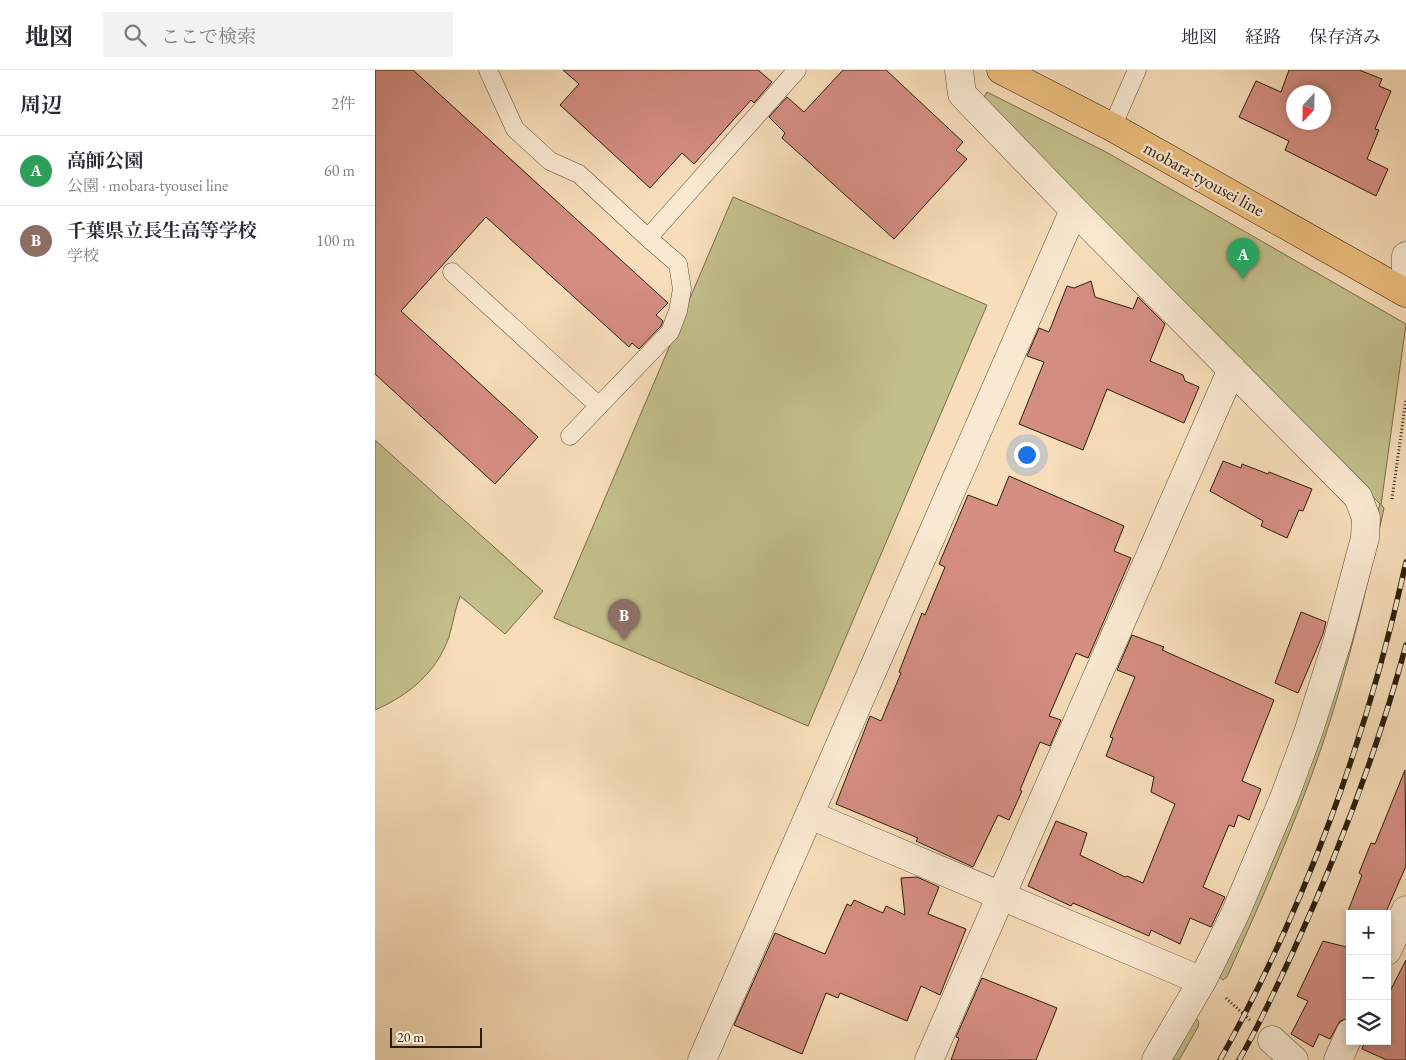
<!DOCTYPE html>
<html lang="ja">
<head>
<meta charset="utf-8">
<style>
  :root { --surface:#fff; --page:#f2f2f3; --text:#2b2b33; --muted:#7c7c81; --line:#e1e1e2; --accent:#ea580c }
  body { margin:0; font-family:"EB Garamond","Noto Serif JP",serif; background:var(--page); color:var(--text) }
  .controls { position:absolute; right:15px; bottom:15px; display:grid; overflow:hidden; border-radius:0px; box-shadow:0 2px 8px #0003 }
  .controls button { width:45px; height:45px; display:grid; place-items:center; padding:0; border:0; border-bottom:1px solid var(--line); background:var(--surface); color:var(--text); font:25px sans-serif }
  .compass { position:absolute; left:911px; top:15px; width:45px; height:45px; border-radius:50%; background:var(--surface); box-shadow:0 2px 8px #0003; rotate:202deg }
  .scale { position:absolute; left:15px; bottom:12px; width:92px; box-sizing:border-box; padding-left:5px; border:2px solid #2c1d07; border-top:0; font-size:14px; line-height:18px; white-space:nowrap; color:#2c1d07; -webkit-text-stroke:4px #fae9d2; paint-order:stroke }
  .you { position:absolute; left:651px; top:384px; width:18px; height:18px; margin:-12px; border:4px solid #fff; border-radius:50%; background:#1a73e8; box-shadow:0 0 0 8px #1a73e833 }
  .badge { display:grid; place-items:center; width:32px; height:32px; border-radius:50%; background:var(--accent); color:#fff; font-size:16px; font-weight:700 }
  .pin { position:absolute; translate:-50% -41px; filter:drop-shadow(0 1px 2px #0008) }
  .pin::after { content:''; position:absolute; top:26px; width:18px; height:15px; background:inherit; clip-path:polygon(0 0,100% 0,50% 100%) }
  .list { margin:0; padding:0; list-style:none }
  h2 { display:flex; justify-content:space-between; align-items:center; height:65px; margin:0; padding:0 20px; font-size:21px }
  h2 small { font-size:16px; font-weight:400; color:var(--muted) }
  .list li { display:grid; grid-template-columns:32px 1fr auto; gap:15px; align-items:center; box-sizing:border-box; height:70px; padding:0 20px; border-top:1px solid var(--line) }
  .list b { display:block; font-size:19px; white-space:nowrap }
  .list p { margin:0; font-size:16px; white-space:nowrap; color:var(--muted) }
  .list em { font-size:16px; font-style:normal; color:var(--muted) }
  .icon { flex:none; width:28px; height:28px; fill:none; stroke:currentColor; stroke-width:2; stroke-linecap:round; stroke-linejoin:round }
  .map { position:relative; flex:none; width:1031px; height:990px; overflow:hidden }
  header { display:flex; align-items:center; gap:30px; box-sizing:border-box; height:70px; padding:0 25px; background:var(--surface); border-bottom:1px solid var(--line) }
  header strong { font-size:24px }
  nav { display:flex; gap:28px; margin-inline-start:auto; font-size:18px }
  .search { width:350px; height:45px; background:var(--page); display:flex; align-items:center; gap:12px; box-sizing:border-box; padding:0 18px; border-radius:0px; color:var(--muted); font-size:19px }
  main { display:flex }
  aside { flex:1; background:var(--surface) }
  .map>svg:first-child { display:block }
  .green { fill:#c3bf8b; stroke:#786e49 }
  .building { fill:#d58e82; stroke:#2c1d07; fill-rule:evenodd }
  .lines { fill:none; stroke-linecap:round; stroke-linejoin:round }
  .lane-casing { stroke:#5f4d34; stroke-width:19 }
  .street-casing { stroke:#5f4d34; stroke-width:29 }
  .primary-casing { stroke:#2c1d07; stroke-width:29 }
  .path { stroke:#2c1d07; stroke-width:3; stroke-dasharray:1 2.5; stroke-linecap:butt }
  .lane { stroke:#fae9d2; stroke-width:18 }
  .street { stroke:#fae9d2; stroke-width:28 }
  .primary { stroke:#ecbe7c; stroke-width:28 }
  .rail-casing { stroke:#2c1d07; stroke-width:5.5 }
  .rail { stroke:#fae9d2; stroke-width:4; stroke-dasharray:11; stroke-linecap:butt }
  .labels { text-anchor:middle; stroke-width:5; stroke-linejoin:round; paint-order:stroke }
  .street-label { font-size:18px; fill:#2c1d07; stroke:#fae9d2 }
</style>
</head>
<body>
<header>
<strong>地図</strong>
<div class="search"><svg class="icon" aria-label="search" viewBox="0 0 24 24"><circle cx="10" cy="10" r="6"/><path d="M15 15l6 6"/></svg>ここで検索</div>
<nav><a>地図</a><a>経路</a><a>保存済み</a></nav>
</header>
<main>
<aside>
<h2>周辺<small>2件</small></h2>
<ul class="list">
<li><span class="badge" style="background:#2e9e5b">A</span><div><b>高師公園</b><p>公園 · mobara-tyousei line</p></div><em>60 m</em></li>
<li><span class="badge" style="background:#8d6e63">B</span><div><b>千葉県立長生高等学校</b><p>学校</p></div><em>100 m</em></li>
</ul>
</aside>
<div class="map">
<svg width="1031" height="990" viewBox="0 0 1031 990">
  <rect width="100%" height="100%" fill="#f7ddb9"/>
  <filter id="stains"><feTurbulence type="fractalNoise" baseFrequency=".004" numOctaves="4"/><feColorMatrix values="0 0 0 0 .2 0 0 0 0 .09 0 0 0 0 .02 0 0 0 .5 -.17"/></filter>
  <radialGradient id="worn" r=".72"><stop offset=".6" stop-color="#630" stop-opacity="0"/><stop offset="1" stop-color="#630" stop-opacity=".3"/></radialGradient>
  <!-- green -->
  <path class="green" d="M612 22 731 82 1031 254 1006 435 1009 438C992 519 973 598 947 676 920 755 886 831 852 907L848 910 844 907 1005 434 611 34 609 27Z
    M358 127 612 235 433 656 179 548Z
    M0 370 168 521 130 564 85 526C80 539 78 553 74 567 61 603 34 625 0 640Z
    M821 947 824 953 823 957 804 990H788Z"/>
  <!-- building -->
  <path class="building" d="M0 0H38L293 233 281 245 288 251 286 256 264 279 257 273 254 277 111 147 26 241 163 367 120 414 0 304Z
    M188 0H383L397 12 379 33 376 30 319 94 307 83 275 118 185 35 204 14Z
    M468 0H511L588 72 581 80 592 89 519 169 407 68 410 63 394 47 412 27 429 42Z
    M914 0H984L1007 9 1004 16 1016 21 1000 59 1004 60 992 89 1013 99 1001 126 910 80 914 71 864 47 881 11 906 22ZM918 22H948V52H918Z
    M716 211 720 227 758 239 763 227 790 254 775 291 808 305 810 311 824 317 809 353 732 319 708 380 644 354 669 292 652 286 664 258 674 262 692 216 699 218Z
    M848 391 866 398 867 394 893 404 894 402 937 419 928 441 924 440 912 468 886 456 888 451 835 421Z
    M634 406 749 456 739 481 756 488 713 588 701 583 674 646 686 650 675 676 665 672 645 720 647 721 634 750 623 745 598 797 541 771 543 768 461 734 495 646 506 651 526 603 524 602 547 543 550 545 570 497 564 494 593 425 622 436Z
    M926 542 951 552 948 564 923 623 900 613Z
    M757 565 789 577 787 580 899 630 867 711 886 719 874 750 863 745 859 757 854 755 828 817 850 827 836 857 815 848 805 874 776 860 774 866 698 833 696 836 653 816 681 751 712 763 705 785 750 807 752 806 768 813 800 734 776 722 779 707 731 686 738 668 735 667 760 607 742 600Z
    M1030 700 1031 796 1010 844H972L987 805 984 803 996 773 1000 774Z
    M542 807 564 817 553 844 591 859 565 925 546 916 532 951 465 923 463 928 451 923 427 984 359 955 400 863 450 884 472 834 476 836 479 830 508 843 511 836 530 845 526 808Z
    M948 871 975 878V948L965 951 955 969 944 964 938 977 916 964 933 931 922 926Z
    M1031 890V990H1012L987 979 990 971H1012V927Z
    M607 908 682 938 661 990H576L584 968 581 967Z"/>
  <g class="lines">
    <defs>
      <path id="lane" d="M113 0 140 59 175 91 204 104 273 168 422 0
        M737 57 762 0
        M77 202 224 336
        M195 366 295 262 303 241 307 219 303 194 273 168"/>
      <path id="street" d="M584 0 587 24 699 140 983 427 991 448 990 468 963 569 933 663 909 728 860 844 827 911 781 990
        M1031 186V210
        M435 745 827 911
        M1012 881 1031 840
        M897 970 919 990
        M327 990 699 140
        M554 990 857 299
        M963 990 975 963"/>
      <path id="primary" d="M626 0 737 57 1031 223"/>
    </defs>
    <!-- lane casing -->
    <use href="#lane" class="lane-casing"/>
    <!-- street casing -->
    <use href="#street" class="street-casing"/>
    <!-- primary casing -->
    <use href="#primary" class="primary-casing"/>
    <!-- path -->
    <path class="path" d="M1017 429 1031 329
      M851 928 876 951"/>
    <!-- lane -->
    <use href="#lane" class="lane"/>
    <!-- street -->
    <use href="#street" class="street"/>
    <!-- primary -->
    <use href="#primary" class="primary"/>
    <defs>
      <path id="rail" d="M845 990C930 838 994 662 1031 492
        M864 990C884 956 900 920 917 884 963 784 1002 682 1031 575"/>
    </defs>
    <!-- rail casing -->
    <use href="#rail" class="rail-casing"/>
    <!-- rail -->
    <use href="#rail" class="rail"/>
  </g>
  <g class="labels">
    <!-- street labels -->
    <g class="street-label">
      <text transform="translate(829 109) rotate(29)" y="6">mobara-tyousei line</text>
    </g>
  </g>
  <rect width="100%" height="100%" filter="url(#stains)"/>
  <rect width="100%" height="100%" fill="url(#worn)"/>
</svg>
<div class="controls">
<button>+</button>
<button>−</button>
<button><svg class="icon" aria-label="layers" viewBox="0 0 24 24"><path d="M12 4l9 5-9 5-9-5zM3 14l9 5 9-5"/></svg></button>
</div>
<svg class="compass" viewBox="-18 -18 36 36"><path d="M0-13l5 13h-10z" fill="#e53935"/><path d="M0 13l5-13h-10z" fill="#7c7c81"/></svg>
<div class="scale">20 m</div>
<div class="you"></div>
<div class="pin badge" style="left:868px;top:209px;background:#2e9e5b">A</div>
<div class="pin badge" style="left:249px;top:570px;background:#8d6e63">B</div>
</div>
</main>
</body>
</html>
